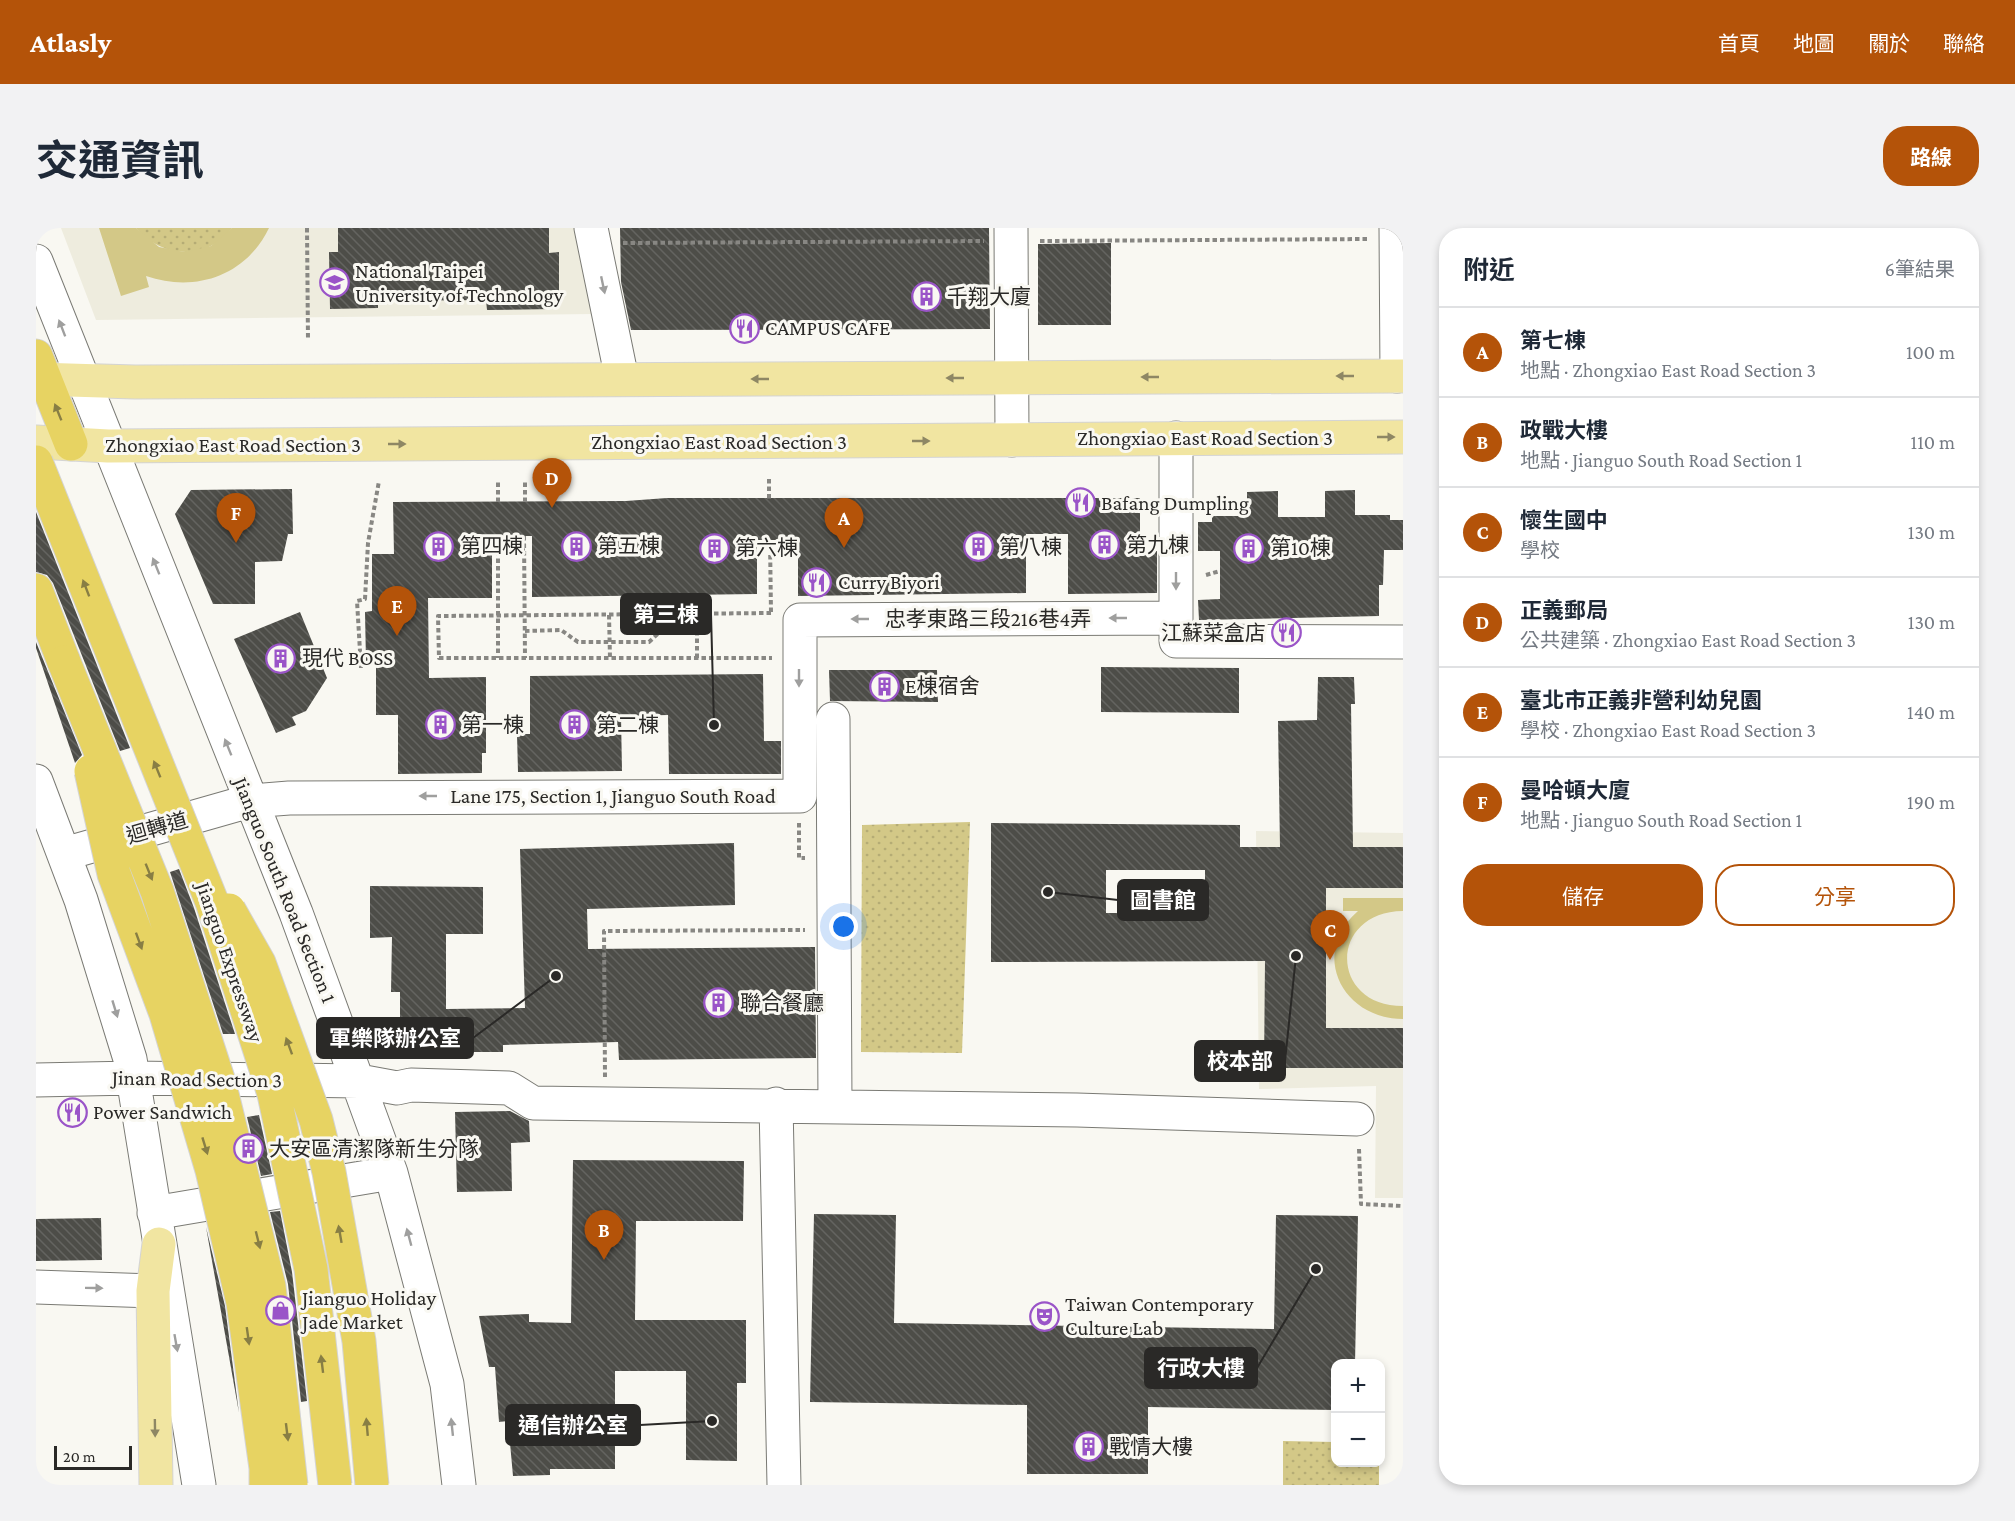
<!DOCTYPE html>
<html lang="zh-TW">
<head>
<meta charset="utf-8">
<style>
  :root { --surface:#fff; --page:#f2f2f3; --text:#1f2937; --muted:#747a83; --line:#e0e1e3; --accent:#b45309 }
  body { margin:0; font-family:"Crimson Pro","Noto Sans TC",serif; background:var(--page); color:var(--text) }
  .controls { position:absolute; right:18px; bottom:18px; display:grid; overflow:hidden; border-radius:12px; box-shadow:0 3px 9px #0003 }
  .controls button { width:54px; height:54px; display:grid; place-items:center; padding:0; border:0; border-bottom:2px solid var(--line); background:var(--surface); color:var(--text); font:30px sans-serif }
  .scale { position:absolute; left:18px; bottom:15px; width:78px; box-sizing:border-box; padding-left:6px; border:3px solid #2a2927; border-top:0; font-size:16px; line-height:21px; white-space:nowrap; color:#2a2927; -webkit-text-stroke:4px #f9f8f2; paint-order:stroke }
  .you { position:absolute; left:808px; top:699px; width:21px; height:21px; margin:-15px; border:4px solid #fff; border-radius:50%; background:#1a73e8; box-shadow:0 0 0 9px #1a73e833 }
  .badge { display:grid; place-items:center; width:39px; height:39px; border-radius:50%; background:var(--accent); color:#fff; font-size:20px; font-weight:700 }
  .pin { position:absolute; translate:-50% -50px; filter:drop-shadow(0 2px 3px #0008) }
  .pin::after { content:''; position:absolute; top:32px; width:21px; height:18px; background:inherit; clip-path:polygon(0 0,100% 0,50% 100%) }
  .list { margin:0; padding:0; list-style:none }
  h2 { display:flex; justify-content:space-between; align-items:center; height:78px; margin:0; padding:0 24px; font-size:26px }
  h2 small { font-size:20px; font-weight:400; color:var(--muted) }
  .list li { display:grid; grid-template-columns:39px 1fr auto; gap:18px; align-items:center; box-sizing:border-box; height:90px; padding:0 24px; border-top:2px solid var(--line) }
  .list b { display:block; font-size:22px; white-space:nowrap }
  .list p { margin:0; font-size:20px; white-space:nowrap; color:var(--muted) }
  .list em { font-size:20px; font-style:normal; color:var(--muted) }
  .actions { display:flex; gap:12px; padding:18px 24px }
  .actions a { flex:1; padding:14px 0; border:2px solid var(--accent); border-radius:24px; text-align:center; font-size:21px; color:var(--accent) }
  .actions .main { background:var(--accent); color:#fff }
  .map { position:relative; flex:none; width:1367px; height:1257px; overflow:hidden; border-radius:24px }
  header { display:flex; align-items:center; gap:36px; box-sizing:border-box; height:84px; padding:0 30px; background:var(--accent); color:#fff }
  header strong { font-size:28px }
  nav { display:flex; gap:33px; margin-inline-start:auto; font-size:21px }
  .intro { display:flex; align-items:center; justify-content:space-between; box-sizing:border-box; height:144px; padding:0 36px }
  h1 { margin:0; font-size:42px }
  .button { padding:15px 27px; border-radius:24px; background:var(--accent); color:#fff; font-size:21px; font-weight:700 }
  main { display:flex; gap:36px; padding:0 36px }
  aside { flex:1; background:var(--surface); border-radius:24px; box-shadow:0 3px 9px #0003 }
  .map>svg:first-child { display:block }
  .built { fill:#eeecde }
  .green { fill:url(#green-dots) }
  .pitch { fill:#d3c887 }
  .building { fill:url(#building-back-hatch); fill-rule:evenodd }
  .lines { fill:none; stroke-linecap:round; stroke-linejoin:round }
  .minor-casing { stroke:#7a7a74; stroke-width:35 }
  .major-casing { stroke:#d4d4d4; stroke-width:35 }
  .highway-casing { stroke:#d4d4d4; stroke-width:35 }
  .path { stroke:#888783; stroke-width:4; stroke-dasharray:4.5 3; stroke-linecap:butt }
  .minor { stroke:#fff; stroke-width:33 }
  .major { stroke:#f1e5a1; stroke-width:33 }
  .highway { stroke:#e7d362; stroke-width:33 }
  .highway-bridge-casing { stroke:#d4d4d4; stroke-width:35; stroke-linecap:butt }
  .highway-bridge { stroke:#e7d362; stroke-width:33 }
  .oneway { fill:#9f9f9e }
  .oneway2 { fill:#8e8764 }
  .oneway3 { fill:#887e44 }
  .labels { text-anchor:middle; stroke-width:6; stroke-linejoin:round; paint-order:stroke }
  .poi-label { font-size:21px; fill:#2a2927; stroke:#f9f8f2; text-anchor:start }
  .street-label { font-size:21px; fill:#2a2927; stroke:#f9f8f2 }
  .leader { fill:none; stroke:#2a2927; stroke-width:2 }
  .callout-dot { fill:#2a2927; stroke:#f9f8f2; stroke-width:2 }
  .callout { fill:#2a2927; stroke:#2a2927; stroke-width:2 }
  .callout-label { font-size:22px; text-anchor:middle; font-weight:bold; fill:#fff }
</style>
</head>
<body>
<header>
<strong>Atlasly</strong>
<nav><a>首頁</a><a>地圖</a><a>關於</a><a>聯絡</a></nav>
</header>
<div class="intro"><h1>交通資訊</h1><a class="button">路線</a></div>
<main>
<div class="map">
<svg width="1367" height="1257" viewBox="0 0 1367 1257">
  <defs>
    <pattern id="green-dots" width="8" height="8" patternUnits="userSpaceOnUse" patternTransform="scale(1.5)"><rect width="8" height="8" fill="#d3c887"/><path d="M2 2h.1M6 6h.1" fill="none" stroke="#b5ac75" stroke-width="1.8" stroke-linecap="round"/></pattern>
    <pattern id="building-back-hatch" width="6" height="6" patternUnits="userSpaceOnUse" patternTransform="scale(1.5)"><rect width="6" height="6" fill="#4d4d48"/><path d="M-1 5l2 2M0 0l6 6M5-1l2 2" fill="none" stroke="#646460"/></pattern>
  </defs>
  <rect width="100%" height="100%" fill="#f9f8f2"/>
  <!-- built -->
  <path class="built" d="M25 0H538L557 86 60 92Z
    M1220 603 1367 605V970H1339L1340 858 1223 861Z"/>
  <!-- green -->
  <path class="green" d="M100 0H196C170 34 126 30 100 0Z
    M934 594 926 825 825 824 826 597Z
    M1247 1213 1299 1214 1300 1234 1343 1235V1257H1247Z"/>
  <!-- pitch -->
  <path class="pitch" d="M63 0H100L123 19 148 24 175 18 196 0H233C210 48 159 65 110 48L113 59 85 68Z
    M1307 670H1367V683C1292 684 1293 778 1367 778V791C1306 791 1273 725 1322 683H1307Z"/>
  <!-- building -->
  <path class="building" d="M302 0H513V25L523 24V76H517V81L451 82 450 72 342 73V80L294 81 293 24H302Z
    M584 0H953L954 101 595 102 585 54Z
    M1075 15V97H1002V16Z
    M256 261 257 306H252L246 333 219 334V376H177L139 286 155 262Z
    M1319 262V287H1354V292H1367V322H1348L1347 357H1343V388L1163 392 1162 372 1184 371V323H1162V294H1176V288H1211V264L1242 263V289H1289V263Z
    M631 270H1104V323H1121V365L1032 366V306H990V365L762 368V312H721V366L496 369V308H456V370H392L393 450 450 449V525H446V545L362 546V487H340V434H330L329 384 336 383V326H358L357 274 590 273Z
    M0 284 94 520 84 523 17 355 11 347 0 344Z
    M264 384 291 450 270 483 256 489 260 497 240 505 198 411Z
    M0 414 46 527 39 535 0 420Z
    M1065 439 1203 440V485L1065 484Z
    M793 442H901L902 474 794 473Z
    M727 446 728 513H745V546H633L632 487 585 488 586 543 482 544 481 506H494V448Z
    M1282 449H1318L1319 476H1315L1317 619H1367V660H1290V800H1367V840H1228L1229 733 955 734V595L1204 597V619H1244L1242 493 1281 492ZM1070 642H1169V685H1070Z
    M698 615 699 677 551 681 552 721 779 719 780 830 583 832 582 814 467 817V824H364V764H355L356 709 334 710V658L447 659V706H410V781L489 780 484 621Z
    M143 641 158 680 199 806H187L134 644Z
    M474 883 493 893 494 914 475 915 476 963 421 964 419 884Z
    M223 887 236 946 225 948 211 889Z
    M537 932 708 933 707 993H600L599 1092H710V1155H701V1233L650 1232V1143H579V1241H514V1247L477 1248 472 1193 463 1194 459 1139H453L443 1088 493 1086V1094L535 1095Z
    M244 983 256 1044 271 1173 265 1174 252 1056 234 984Z
    M778 986 860 987 858 1095 1238 1101 1240 987 1322 988 1319 1136H1299V1182L1112 1179V1246H991V1177L774 1174Z
    M65 990 66 1032 0 1033V991Z
    M170 999 189 1078 203 1185Z"/>
  <g class="lines">
    <defs>
      <path id="minor" d="M555 0 586 151
        M975 0 976 212
        M1360 0 1361 148
        M0 33 260 685 355 945 411 1156 423 1257
        M1140 210V413L1367 414
        M797 491 799 877
        M0 553 45 672 94 831 163 1257
        M28 626 214 573 253 570 764 568V392L1140 390
        M0 852 98 850 323 853 361 860 375 857 473 860 497 875 1041 882 1321 891
        M740 876 748 1257
        M118 985 355 945
        M0 1059 117 1063"/>
      <path id="major" d="M0 151 99 154 1367 148
        M0 214 72 218 1367 209
        M120 1257 117 1063 123 1016"/>
      <path id="highway" d="M0 128 35 216
        M0 362 28 434"/>
    </defs>
    <!-- minor casing -->
    <use href="#minor" class="minor-casing"/>
    <!-- major casing -->
    <use href="#major" class="major-casing"/>
    <!-- highway casing -->
    <use href="#highway" class="highway-casing"/>
    <!-- path -->
    <path class="path" d="M271 0 272 112
      M1004 13 1332 11
      M587 15 948 13
      M733 251V271
      M462 274V252
      M489 274V252
      M462 308V430
      M488 308 489 430
      M734 312 735 385
      M462 321H489
      M1170 347 1184 343
      M735 385 402 388 403 430H736
      M573 387 574 430
      M489 403 525 402 542 414H613L626 402H661
      M661 430V386
      M325 440 321 373 329 371 332 315 343 253
      M763 595V630H769
      M569 849 568 703 769 702
      M1323 921 1325 976 1367 978"/>
    <!-- minor -->
    <use href="#minor" class="minor"/>
    <!-- major -->
    <use href="#major" class="major"/>
    <!-- highway -->
    <use href="#highway" class="highway"/>
    <defs>
      <path id="highway-bridge" d="M0 234 176 674 238 866 275 1041 299 1257
        M28 434 121 663 183 854 233 1058 255 1257
        M55 543 78 646 130 786 176 942 207 1075 230 1240V1257
        M193 682 223 735 280 892 293 944 323 1113 336 1257"/>
    </defs>
    <!-- highway-bridge casing -->
    <use href="#highway-bridge" class="highway-bridge-casing"/>
    <!-- highway-bridge -->
    <use href="#highway-bridge" class="highway-bridge"/>
  </g>
  <!-- one-way arrows -->
  <defs><path id="oneway-solid" d="M-6-.8H1V-3.2L6.5 0L1 3.2V.8H-6Z" transform="scale(1.5)"/></defs>
  <g class="oneway">
    <use href="#oneway-solid" transform="translate(567 57) rotate(78)"/>
    <use href="#oneway-solid" transform="translate(26 100) rotate(-111)"/>
    <use href="#oneway-solid" transform="translate(120 338) rotate(-112)"/>
    <use href="#oneway-solid" transform="translate(1140 353) rotate(90)"/>
    <use href="#oneway-solid" transform="translate(1082 390) rotate(180)"/>
    <use href="#oneway-solid" transform="translate(824 391) rotate(180)"/>
    <use href="#oneway-solid" transform="translate(763 450) rotate(90)"/>
    <use href="#oneway-solid" transform="translate(192 519) rotate(-112)"/>
    <use href="#oneway-solid" transform="translate(392 568) rotate(180)"/>
    <use href="#oneway-solid" transform="translate(79 781) rotate(73)"/>
    <use href="#oneway-solid" transform="translate(373 1009) rotate(-105)"/>
    <use href="#oneway-solid" transform="translate(58 1060) rotate(1)"/>
    <use href="#oneway-solid" transform="translate(140 1115) rotate(80)"/>
    <use href="#oneway-solid" transform="translate(416 1199) rotate(-96)"/>
  </g>
  <g class="oneway2">
    <use href="#oneway-solid" transform="translate(1309 148) rotate(180)"/>
    <use href="#oneway-solid" transform="translate(1114 149) rotate(180)"/>
    <use href="#oneway-solid" transform="translate(919 150) rotate(180)"/>
    <use href="#oneway-solid" transform="translate(724 151) rotate(180)"/>
    <use href="#oneway-solid" transform="translate(1350 209)"/>
    <use href="#oneway-solid" transform="translate(885 213)"/>
    <use href="#oneway-solid" transform="translate(361 216)"/>
    <use href="#oneway-solid" transform="translate(119 1200) rotate(89)"/>
  </g>
  <g class="oneway3">
    <use href="#oneway-solid" transform="translate(22 184) rotate(-112)"/>
    <use href="#oneway-solid" transform="translate(50 360) rotate(-111)"/>
    <use href="#oneway-solid" transform="translate(121 541) rotate(-112)"/>
    <use href="#oneway-solid" transform="translate(113 644) rotate(68)"/>
    <use href="#oneway-solid" transform="translate(103 713) rotate(70)"/>
    <use href="#oneway-solid" transform="translate(253 818) rotate(-110)"/>
    <use href="#oneway-solid" transform="translate(169 918) rotate(73)"/>
    <use href="#oneway-solid" transform="translate(304 1006) rotate(-100)"/>
    <use href="#oneway-solid" transform="translate(222 1012) rotate(76)"/>
    <use href="#oneway-solid" transform="translate(212 1108) rotate(82)"/>
    <use href="#oneway-solid" transform="translate(286 1136) rotate(-97)"/>
    <use href="#oneway-solid" transform="translate(331 1199) rotate(-95)"/>
    <use href="#oneway-solid" transform="translate(251 1204) rotate(83)"/>
  </g>
  <!-- icons -->
  <defs>
    <symbol id="university-ring" viewBox="-11 -11 22 22"><circle r="9.5" fill="#f9f8f2" stroke="#9a54c8" stroke-width="1.5"/><path d="M0-5L7-2L0 1L-7-2ZM-4 1L0 2.5L4 1V4Q0 6-4 4Z" fill="#9a54c8"/></symbol>
    <symbol id="building-ring" viewBox="-11 -11 22 22"><circle r="9.5" fill="#f9f8f2" stroke="#9a54c8" stroke-width="1.5"/><path d="M-4-6H4V6H1V3H-1V6H-4ZM-2.5-4.3h1.7v1.8h-1.7ZM.8-4.3h1.7v1.8H.8ZM-2.5-1h1.7V.8h-1.7ZM.8-1h1.7V.8H.8Z" fill="#9a54c8"/></symbol>
    <symbol id="restaurant-ring" viewBox="-11 -11 22 22"><circle r="9.5" fill="#f9f8f2" stroke="#9a54c8" stroke-width="1.5"/><path d="M-5-6h1v4h1v-4h1v4h1v-4h1v5L-1.5 .5V6h-2V.5L-5-1ZM5-6V6H3V1.5H1.5Q1.5-4 5-6Z" fill="#9a54c8"/></symbol>
    <symbol id="shop-ring" viewBox="-11 -11 22 22"><circle r="9.5" fill="#f9f8f2" stroke="#9a54c8" stroke-width="1.5"/><path d="M-5-2.5h2.3a2.7 3.5 0 0 1 5.4 0H5L5.5 6h-11ZM-1.5-2.5h3a1.5 2.3 0 0 0-3 0Z" fill="#9a54c8"/></symbol>
    <symbol id="theatre-ring" viewBox="-11 -11 22 22"><circle r="9.5" fill="#f9f8f2" stroke="#9a54c8" stroke-width="1.5"/><path d="M-5-5.5Q0-4 5-5.5V0Q5 5 0 6Q-5 5-5 0ZM-3.3-2.5H-1v1.5H-3.3ZM1-2.5H3.3v1.5H1ZM-2.8 1Q0 5.5 2.8 1Z" fill="#9a54c8"/></symbol>
  </defs>
  <g fill-rule="evenodd">
    <use href="#university-ring" x="282" y="38" width="33" height="33"/>
    <use href="#building-ring" x="874" y="52" width="33" height="33"/>
    <use href="#restaurant-ring" x="692" y="84" width="33" height="33"/>
    <use href="#restaurant-ring" x="1028" y="258" width="33" height="33"/>
    <use href="#building-ring" x="1052" y="300" width="33" height="33"/>
    <use href="#building-ring" x="386" y="302" width="33" height="33"/>
    <use href="#building-ring" x="524" y="302" width="33" height="33"/>
    <use href="#building-ring" x="926" y="302" width="33" height="33"/>
    <use href="#building-ring" x="662" y="304" width="33" height="33"/>
    <use href="#building-ring" x="1196" y="304" width="33" height="33"/>
    <use href="#restaurant-ring" x="764" y="338" width="33" height="33"/>
    <use href="#restaurant-ring" x="1234" y="388" width="33" height="33"/>
    <use href="#building-ring" x="228" y="414" width="33" height="33"/>
    <use href="#building-ring" x="832" y="442" width="33" height="33"/>
    <use href="#building-ring" x="388" y="480" width="33" height="33"/>
    <use href="#building-ring" x="522" y="480" width="33" height="33"/>
    <use href="#building-ring" x="666" y="758" width="33" height="33"/>
    <use href="#restaurant-ring" x="20" y="868" width="33" height="33"/>
    <use href="#building-ring" x="196" y="904" width="33" height="33"/>
    <use href="#shop-ring" x="228" y="1066" width="33" height="33"/>
    <use href="#theatre-ring" x="992" y="1072" width="33" height="33"/>
    <use href="#building-ring" x="1036" y="1202" width="33" height="33"/>
  </g>
  <g class="labels">
    <!-- poi labels -->
    <g class="poi-label">
      <text x="319" y="50">National Taipei<tspan x="319" dy="24">University of Technology</tspan></text>
      <text x="911" y="76">千翔大廈</text>
      <text x="729" y="107">CAMPUS CAFE</text>
      <text x="1065" y="282">Bafang Dumpling</text>
      <text x="1090" y="324">第九棟</text>
      <text x="424" y="325">第四棟</text>
      <text x="561" y="325">第五棟</text>
      <text x="963" y="326">第八棟</text>
      <text x="699" y="327">第六棟</text>
      <text x="1234" y="327">第10棟</text>
      <text x="802" y="361">Curry Biyori</text>
      <text x="1230" y="412" text-anchor="end">江蘇菜盒店</text>
      <text x="266" y="437">現代 BOSS</text>
      <text x="869" y="465">E棟宿舍</text>
      <text x="425" y="504">第一棟</text>
      <text x="560" y="504">第二棟</text>
      <text x="704" y="782">聯合餐廳</text>
      <text x="57" y="891">Power Sandwich</text>
      <text x="233" y="928">大安區清潔隊新生分隊</text>
      <text x="266" y="1077">Jianguo Holiday<tspan x="266" dy="24">Jade Market</tspan></text>
      <text x="1029" y="1083">Taiwan Contemporary<tspan x="1029" dy="24">Culture Lab</tspan></text>
      <text x="1073" y="1226">戰情大樓</text>
    </g>
    <!-- street labels -->
    <g class="street-label">
      <text x="1169" y="217">Zhongxiao East Road Section 3</text>
      <text x="683" y="221">Zhongxiao East Road Section 3</text>
      <text x="197" y="224">Zhongxiao East Road Section 3</text>
      <text x="952" y="398">忠孝東路三段216巷4弄</text>
      <text x="577" y="575">Lane 175, Section 1, Jianguo South Road</text>
      <text transform="translate(121 600) rotate(-16)" y="7">迴轉道</text>
      <text transform="translate(249 662) rotate(68)" y="7">Jianguo South Road Section 1</text>
      <text transform="translate(194 734) rotate(71)" y="7">Jianguo Expressway</text>
      <text transform="translate(161 851) rotate(1)" y="7">Jinan Road Section 3</text>
    </g>
  </g>
  <!-- callouts -->
  <path class="leader" d="M678 497L675 386M1012 664L1082 672M520 748L437 810M1260 728L1249 833M1280 1041L1221 1140M676 1193L604 1197"/>
  <g class="callout-dot">
    <circle cx="678" cy="497" r="6"/>
    <circle cx="1012" cy="664" r="6"/>
    <circle cx="520" cy="748" r="6"/>
    <circle cx="1260" cy="728" r="6"/>
    <circle cx="1280" cy="1041" r="6"/>
    <circle cx="676" cy="1193" r="6"/>
  </g>
  <g class="callout">
    <rect x="585" y="366" width="90" height="40" rx="6"/>
    <rect x="1082" y="652" width="90" height="40" rx="6"/>
    <rect x="281" y="790" width="156" height="40" rx="6"/>
    <rect x="1159" y="813" width="90" height="40" rx="6"/>
    <rect x="1109" y="1120" width="112" height="40" rx="6"/>
    <rect x="470" y="1177" width="134" height="40" rx="6"/>
  </g>
  <g class="callout-label">
    <text x="630" y="394">第三棟</text>
    <text x="1127" y="680">圖書館</text>
    <text x="359" y="818">軍樂隊辦公室</text>
    <text x="1204" y="841">校本部</text>
    <text x="1165" y="1148">行政大樓</text>
    <text x="537" y="1205">通信辦公室</text>
  </g>
</svg>
<div class="controls">
<button>+</button>
<button>−</button>
</div>
<div class="scale">20 m</div>
<div class="you"></div>
<div class="pin badge" style="left:808px;top:320px">A</div>
<div class="pin badge" style="left:568px;top:1032px">B</div>
<div class="pin badge" style="left:1294px;top:732px">C</div>
<div class="pin badge" style="left:516px;top:280px">D</div>
<div class="pin badge" style="left:361px;top:408px">E</div>
<div class="pin badge" style="left:200px;top:315px">F</div>
</div>
<aside>
<h2>附近<small>6筆結果</small></h2>
<ul class="list">
<li><span class="badge">A</span><div><b>第七棟</b><p>地點 · Zhongxiao East Road Section 3</p></div><em>100 m</em></li>
<li><span class="badge">B</span><div><b>政戰大樓</b><p>地點 · Jianguo South Road Section 1</p></div><em>110 m</em></li>
<li><span class="badge">C</span><div><b>懷生國中</b><p>學校</p></div><em>130 m</em></li>
<li><span class="badge">D</span><div><b>正義郵局</b><p>公共建築 · Zhongxiao East Road Section 3</p></div><em>130 m</em></li>
<li><span class="badge">E</span><div><b>臺北市正義非營利幼兒園</b><p>學校 · Zhongxiao East Road Section 3</p></div><em>140 m</em></li>
<li><span class="badge">F</span><div><b>曼哈頓大廈</b><p>地點 · Jianguo South Road Section 1</p></div><em>190 m</em></li>
</ul>
<div class="actions"><a class="main">儲存</a><a>分享</a></div>
</aside>
</main>
</body>
</html>
